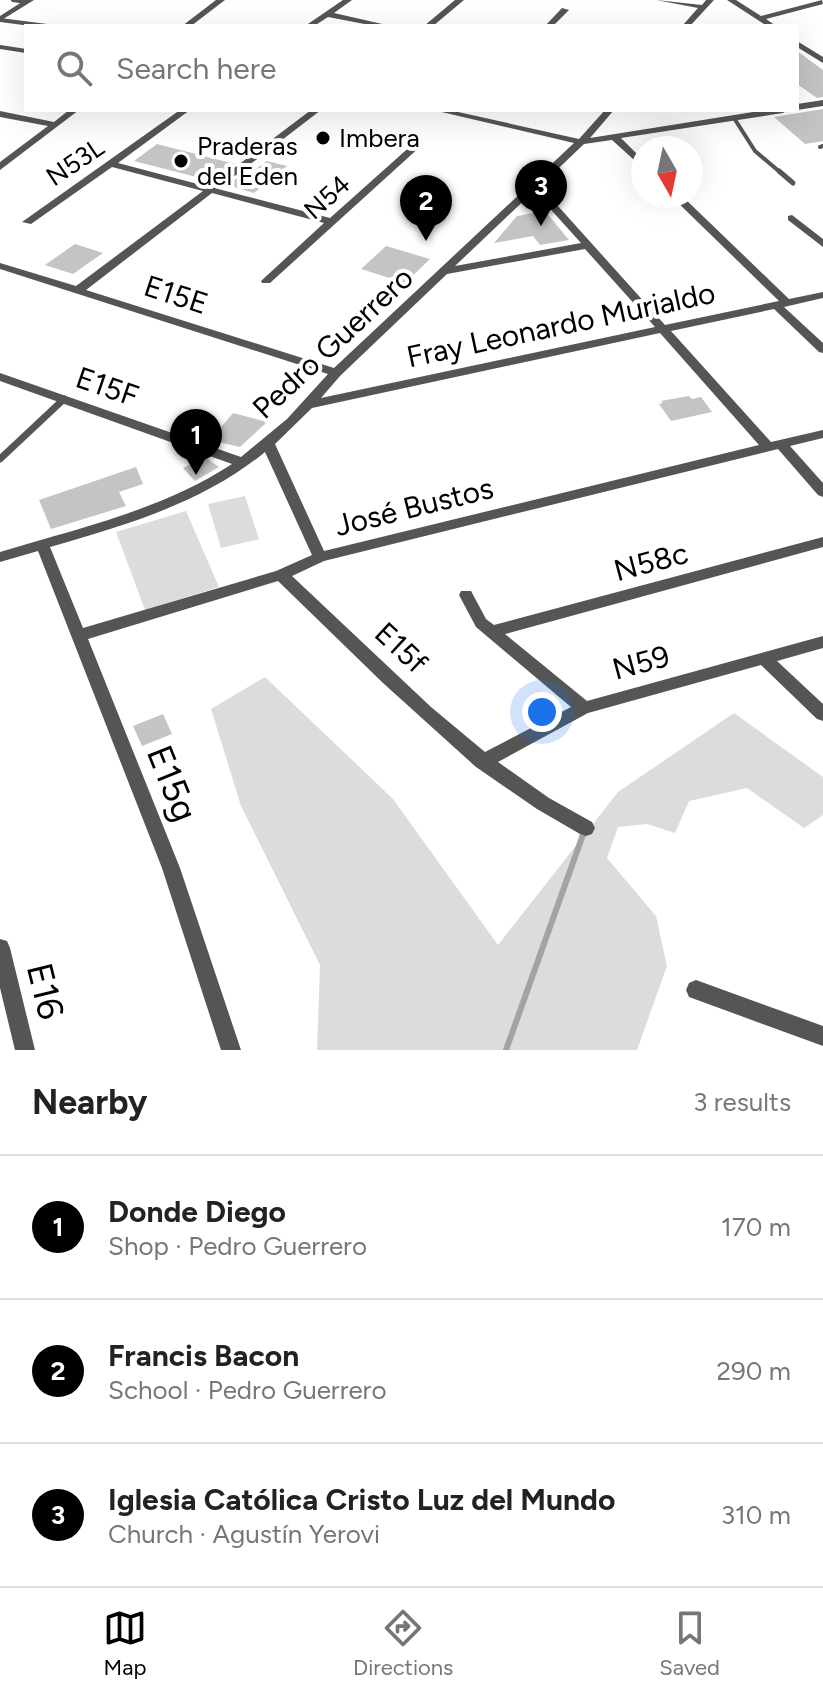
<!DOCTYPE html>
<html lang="en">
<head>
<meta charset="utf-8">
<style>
  :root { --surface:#fff; --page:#f6f6f6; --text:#222; --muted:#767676; --line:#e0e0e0; --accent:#000 }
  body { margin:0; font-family:Figtree,sans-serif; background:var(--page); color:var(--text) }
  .compass { position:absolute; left:631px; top:136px; width:72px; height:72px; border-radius:50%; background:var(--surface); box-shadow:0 8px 32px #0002; rotate:171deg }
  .you { position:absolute; left:542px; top:712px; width:28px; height:28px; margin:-20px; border:6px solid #fff; border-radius:50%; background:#1a73e8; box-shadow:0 0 0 12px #1a73e833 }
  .badge { display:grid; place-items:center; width:52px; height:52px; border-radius:50%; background:var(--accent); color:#fff; font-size:26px; font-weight:700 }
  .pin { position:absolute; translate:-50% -66px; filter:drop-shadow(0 2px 4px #0008) }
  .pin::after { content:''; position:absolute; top:42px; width:28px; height:24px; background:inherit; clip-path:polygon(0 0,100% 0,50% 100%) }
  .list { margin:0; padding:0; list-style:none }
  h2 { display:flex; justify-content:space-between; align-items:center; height:104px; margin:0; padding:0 32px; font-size:34px }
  h2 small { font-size:26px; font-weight:400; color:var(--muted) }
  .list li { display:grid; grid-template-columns:52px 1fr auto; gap:24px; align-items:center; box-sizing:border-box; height:144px; padding:0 32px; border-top:2px solid var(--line) }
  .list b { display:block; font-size:30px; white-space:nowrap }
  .list p { margin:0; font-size:26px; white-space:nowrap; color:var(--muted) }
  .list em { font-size:26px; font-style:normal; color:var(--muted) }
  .icon { flex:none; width:44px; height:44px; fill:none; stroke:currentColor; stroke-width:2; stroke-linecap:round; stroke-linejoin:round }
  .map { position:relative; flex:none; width:823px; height:1050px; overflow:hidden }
  .search { position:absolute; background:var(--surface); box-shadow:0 8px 32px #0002; left:24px; right:24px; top:24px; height:88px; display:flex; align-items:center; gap:20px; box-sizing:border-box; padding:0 28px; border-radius:0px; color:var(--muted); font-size:30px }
  .sheet { height:536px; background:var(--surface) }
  nav { display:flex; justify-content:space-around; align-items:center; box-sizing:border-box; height:112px; border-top:2px solid var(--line); background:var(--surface); font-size:22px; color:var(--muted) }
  nav a { display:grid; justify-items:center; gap:4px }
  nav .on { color:var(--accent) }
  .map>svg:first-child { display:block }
  .green { fill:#dcdcdc }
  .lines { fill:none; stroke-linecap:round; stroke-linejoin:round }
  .stream { stroke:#a3a3a3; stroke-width:6 }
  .building { fill:#c4c4c4 }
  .service-far2 { stroke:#555; stroke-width:4 }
  .service-far1 { stroke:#555; stroke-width:5 }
  .service { stroke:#555; stroke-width:7 }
  .minor { fill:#555; fill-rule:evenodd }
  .poi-dot { fill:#000; stroke:#fff; stroke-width:3 }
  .labels { text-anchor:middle; stroke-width:8; stroke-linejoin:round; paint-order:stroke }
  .far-poi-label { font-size:26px; fill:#000; stroke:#fff; text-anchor:start }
  .far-street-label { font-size:26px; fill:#000; stroke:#fff }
  .street-label { font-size:30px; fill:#000; stroke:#fff }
  .near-street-label { font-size:36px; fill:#000; stroke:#fff }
</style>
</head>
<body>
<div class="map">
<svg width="823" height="1050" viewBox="0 0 823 1050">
  <rect width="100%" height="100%" fill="#fff"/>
  <!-- green -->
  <path class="green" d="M245 496 259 539 221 548 208 504Z
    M186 511 219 587 145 610 116 532Z
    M265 677 393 799 498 945 618 792 734 713 823 777V815L804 828 747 788 689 801 675 833 647 824 618 827 607 858 656 916 667 966 637 1050H317L320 965 241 806 211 709Z"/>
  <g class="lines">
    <!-- stream -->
    <path class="stream" d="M506 1050 585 829"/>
  </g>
  <!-- building -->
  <path class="building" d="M797 51 823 70V97L817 98 797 84Z
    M823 109V141L805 144 774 117Z
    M157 144 235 164 212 181 134 161Z
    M267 161 287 166 254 193 228 185 250 168 256 169Z
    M545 211 569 240 540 245 533 236 494 243 517 216Z
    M75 244 103 253 73 274 45 265Z
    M386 246 430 259 405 283 361 269Z
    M689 396 692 399 701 397 712 412 671 421 659 404 663 403 661 401Z
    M233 413 267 422 240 447 210 440Z
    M205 457 219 467 195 481 183 468Z
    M136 467 143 484 119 492 126 506 51 529 39 500Z
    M163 714 172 734 142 746 133 726Z"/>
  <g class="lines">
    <!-- service-far2 -->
    <path class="service-far2" d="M13 0 26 2
      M0 20 47 26
      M0 47 26 51
      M734 118 755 151 781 173
      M820 147 823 146"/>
    <!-- service-far1 -->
    <path class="service-far1" d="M779 171 793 183"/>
    <!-- service -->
    <path class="service" d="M0 459 64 399"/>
    <!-- minor -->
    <path class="minor" d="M25 0H34L0 21V16Z
      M216 0H225L191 26H182Z
      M343 0H352L334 13 391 26H375L328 17 314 26H305Z
      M455 0H464L433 26H424Z
      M656 0 702 5 706 0H714L690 26H682L698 8Z
      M727 0H736L761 16 822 0 823 4 766 19 776 26H767Z
      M562 8 569 10 553 26H545Z
      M797 41 823 57V63L797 47Z
      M823 100V106L797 110V104Z
      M69 110H79L0 170V162L48 126 0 117V111L54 122Z
      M180 110H190L118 163 209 187 311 110H321L218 189 330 218 414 143 422 145 270 283H262L261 281 324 223 212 193 86 290 334 368 574 143 433 110H449L579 139 605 110H614L590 138 766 110H787L783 113 621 138 643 160V168L612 140 584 144 540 186 665 325 779 301 671 196H682L789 299 823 292V298L784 307 823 343V353L819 352 774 309 671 331 771 442 823 430V438L790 446 823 483V497L818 495 778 449 324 561 292 576 431 707 485 752 571 707 476 627 459 595 461 591H471L486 619 494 625 823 537V547L505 634 587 701 823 636V648L777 661 823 704V721L817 719 761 665 588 713 498 762 549 798 592 822 595 828 592 834 586 836 580 834 537 809 476 767 383 683 278 581 88 639 180 868 241 1050H221L162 868 38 551 0 562V552C79 528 162 510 232 464L0 381V373L241 457 287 419 328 374 0 269V263L76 286 203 191 112 167 31 224 22 222ZM534 191 581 243 455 266ZM585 249 655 327 321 398 340 376 447 274ZM660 333 759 445 324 551 275 444 312 408ZM265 452 312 555 276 571 83 628 50 547C126 525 203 503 265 452Z
      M792 215 823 239V247L788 220V216Z
      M0 939 7 941 10 948 35 1050H15L0 988Z
      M696 980 823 1026V1046L689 997 686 990 689 983Z"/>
  </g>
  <!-- markers -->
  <g class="poi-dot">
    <circle cx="323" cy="138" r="8"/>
    <circle cx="181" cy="161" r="8"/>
  </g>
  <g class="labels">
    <!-- far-poi labels -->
    <g class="far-poi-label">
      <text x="339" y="147">Imbera</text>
      <text x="197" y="155">Praderas<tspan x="197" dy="30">del Eden</tspan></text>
    </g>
    <!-- far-street labels -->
    <g class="far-street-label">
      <text transform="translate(75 162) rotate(-34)" y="9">N53L</text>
      <text transform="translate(327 197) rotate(-42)" y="9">N54</text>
    </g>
    <!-- street labels -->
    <g class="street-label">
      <text transform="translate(176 295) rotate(18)" y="10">E15E</text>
      <text transform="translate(561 325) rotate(-12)" y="10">Fray Leonardo Murialdo</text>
      <text transform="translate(333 343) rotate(-43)" y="10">Pedro Guerrero</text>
      <text transform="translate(107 387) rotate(19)" y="10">E15F</text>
      <text transform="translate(414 507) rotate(-14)" y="10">José Bustos</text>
      <text transform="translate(651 562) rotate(-15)" y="10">N58c</text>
      <text transform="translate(401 648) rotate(43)" y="10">E15f</text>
      <text transform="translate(641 663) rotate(-15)" y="10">N59</text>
    </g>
    <!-- near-street labels -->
    <g class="near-street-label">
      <text transform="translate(173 783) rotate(68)" y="13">E15g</text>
      <text transform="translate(46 991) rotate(76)" y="13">E16</text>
    </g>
  </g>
</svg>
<svg class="compass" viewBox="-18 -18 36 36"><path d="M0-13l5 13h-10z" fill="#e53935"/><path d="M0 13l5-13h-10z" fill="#767676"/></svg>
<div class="you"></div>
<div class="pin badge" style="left:196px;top:475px">1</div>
<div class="pin badge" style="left:426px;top:241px">2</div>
<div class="pin badge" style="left:541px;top:226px">3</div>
<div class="search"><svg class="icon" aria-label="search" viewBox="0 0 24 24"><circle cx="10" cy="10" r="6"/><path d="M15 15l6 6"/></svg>Search here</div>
</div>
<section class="sheet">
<h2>Nearby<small>3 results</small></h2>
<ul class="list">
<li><span class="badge">1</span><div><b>Donde Diego</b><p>Shop · Pedro Guerrero</p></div><em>170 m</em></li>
<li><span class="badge">2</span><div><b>Francis Bacon</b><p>School · Pedro Guerrero</p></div><em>290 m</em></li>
<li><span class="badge">3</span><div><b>Iglesia Católica Cristo Luz del Mundo</b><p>Church · Agustín Yerovi</p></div><em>310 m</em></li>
</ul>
</section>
<nav>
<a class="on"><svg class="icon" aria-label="map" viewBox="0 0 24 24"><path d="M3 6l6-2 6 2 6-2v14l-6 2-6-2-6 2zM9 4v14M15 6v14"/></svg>Map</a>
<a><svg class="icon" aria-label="directions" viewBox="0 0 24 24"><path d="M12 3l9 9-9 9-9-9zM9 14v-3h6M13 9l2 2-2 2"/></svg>Directions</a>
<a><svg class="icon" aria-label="saved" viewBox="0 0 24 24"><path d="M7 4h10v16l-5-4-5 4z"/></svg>Saved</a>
</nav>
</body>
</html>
